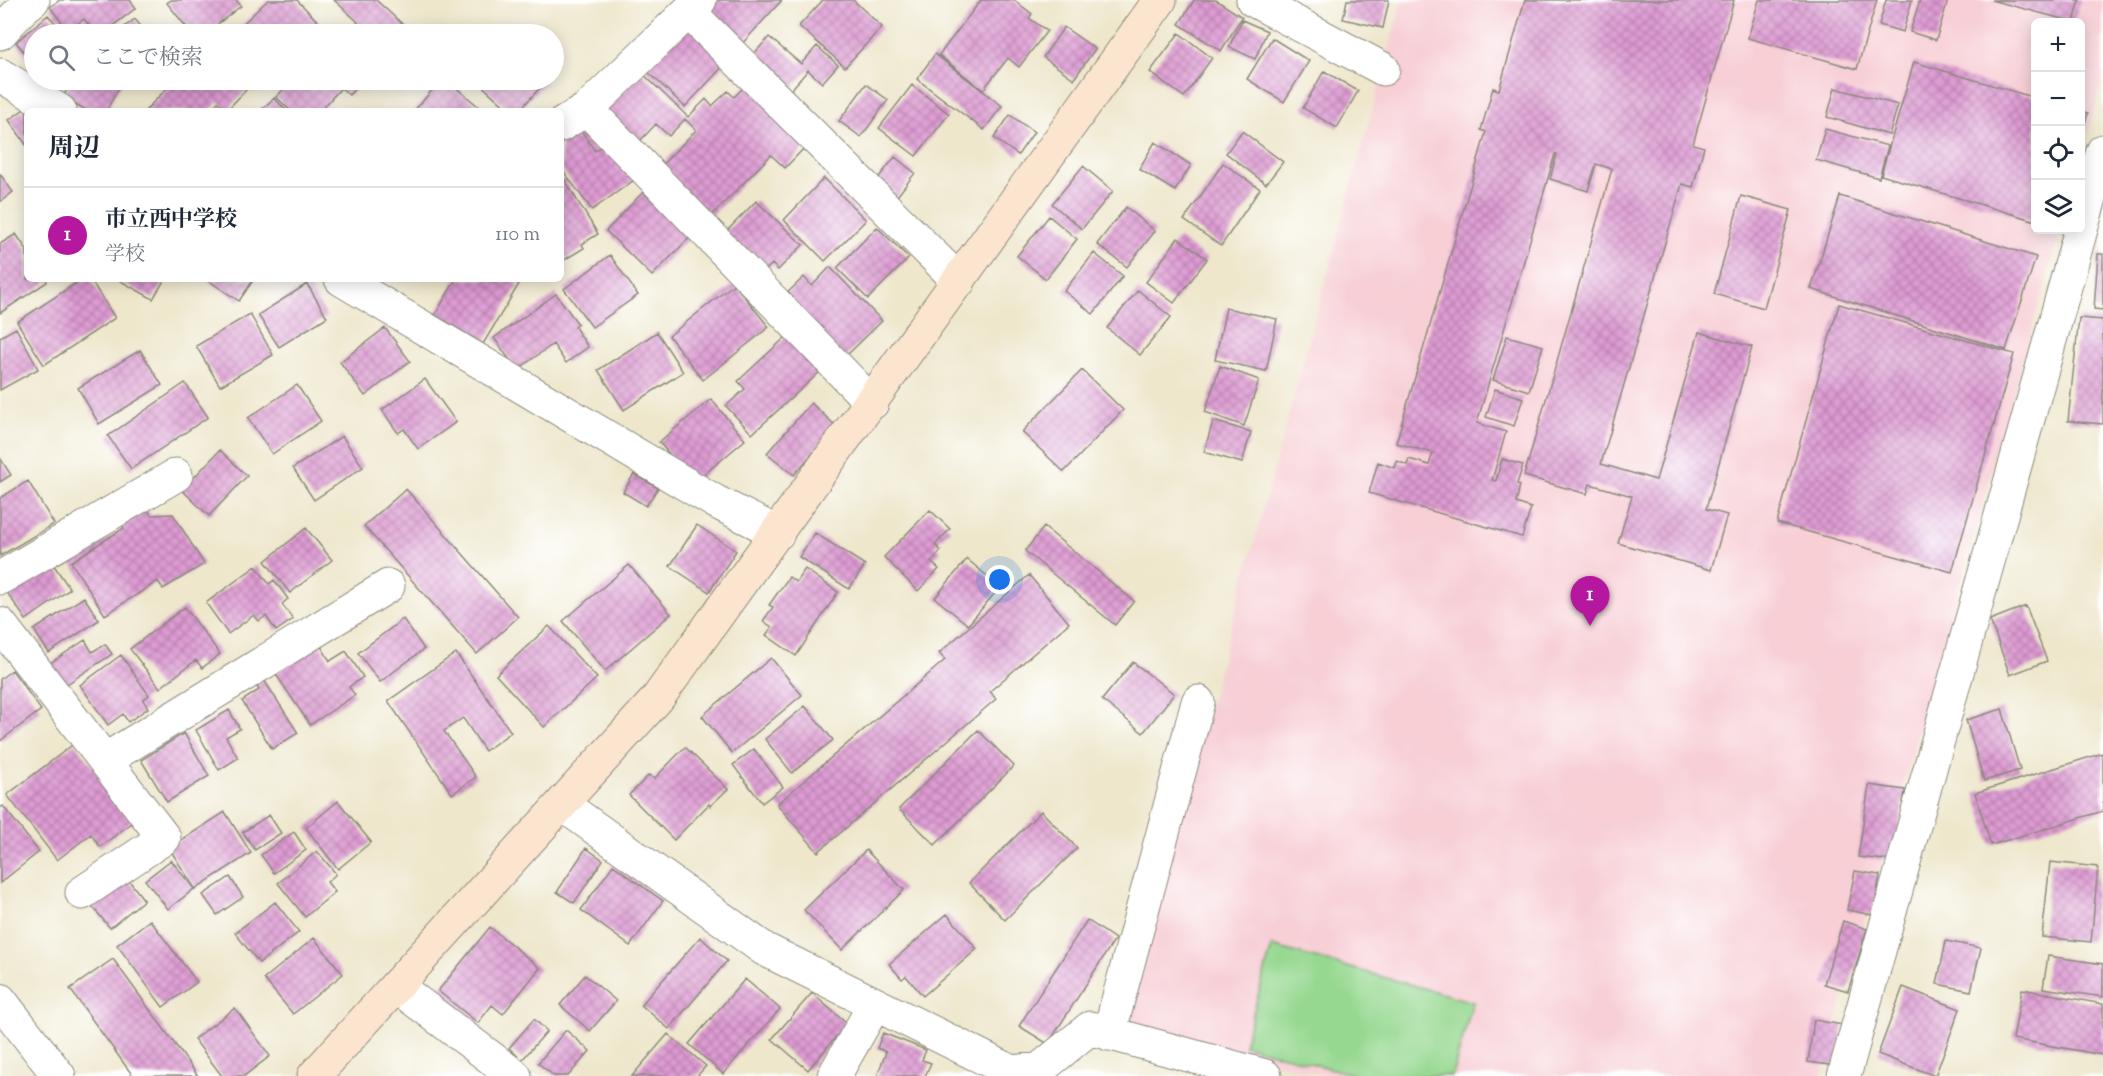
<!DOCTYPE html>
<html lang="ja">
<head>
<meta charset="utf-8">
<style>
  :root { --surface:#fff; --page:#f6f6f7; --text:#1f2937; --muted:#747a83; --line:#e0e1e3; --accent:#b5179e }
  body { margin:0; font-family:"Sorts Mill Goudy","Noto Serif JP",serif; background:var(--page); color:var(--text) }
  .controls { position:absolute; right:18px; top:18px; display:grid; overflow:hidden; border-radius:9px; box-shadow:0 3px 15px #0003 }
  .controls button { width:54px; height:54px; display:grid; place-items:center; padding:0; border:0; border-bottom:2px solid var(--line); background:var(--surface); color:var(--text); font:30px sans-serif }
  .you { position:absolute; left:1000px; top:580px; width:21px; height:21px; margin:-15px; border:4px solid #fff; border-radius:50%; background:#1a73e8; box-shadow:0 0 0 9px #1a73e833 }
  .badge { display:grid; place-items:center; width:39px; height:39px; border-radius:50%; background:var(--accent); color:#fff; font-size:20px; font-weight:700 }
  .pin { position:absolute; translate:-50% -50px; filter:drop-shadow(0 2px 3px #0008) }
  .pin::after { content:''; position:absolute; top:32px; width:21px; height:18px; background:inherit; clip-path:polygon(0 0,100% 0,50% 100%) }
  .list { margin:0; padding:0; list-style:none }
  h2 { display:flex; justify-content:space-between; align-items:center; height:78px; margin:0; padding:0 24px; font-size:26px }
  h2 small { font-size:20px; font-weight:400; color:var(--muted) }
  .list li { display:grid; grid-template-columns:39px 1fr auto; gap:18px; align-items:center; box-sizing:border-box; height:96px; padding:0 24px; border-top:2px solid var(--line) }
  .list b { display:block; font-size:22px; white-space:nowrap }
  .list p { margin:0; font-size:20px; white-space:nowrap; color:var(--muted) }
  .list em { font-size:20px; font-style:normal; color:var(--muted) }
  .icon { flex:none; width:33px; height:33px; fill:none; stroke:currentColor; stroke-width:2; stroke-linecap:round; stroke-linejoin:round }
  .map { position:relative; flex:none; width:2103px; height:1076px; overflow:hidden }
  .search { position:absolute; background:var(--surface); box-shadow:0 3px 15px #0003; left:24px; top:24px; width:540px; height:66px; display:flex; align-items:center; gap:15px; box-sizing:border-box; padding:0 21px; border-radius:33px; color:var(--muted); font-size:22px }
  .panel { position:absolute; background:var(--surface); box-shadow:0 3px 15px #0003; left:24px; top:108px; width:540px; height:174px; border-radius:9px }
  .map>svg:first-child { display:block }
  .built { fill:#f7cfd5 }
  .grass { fill:#96d890; stroke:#60825e; stroke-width:1.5 }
  .building { fill:url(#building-cross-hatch) }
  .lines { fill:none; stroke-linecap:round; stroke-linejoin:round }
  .street-casing { stroke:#8c897c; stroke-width:35 }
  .secondary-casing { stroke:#8c897c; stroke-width:35 }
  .street { stroke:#fff; stroke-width:33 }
  .secondary { stroke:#fce5cf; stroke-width:33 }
</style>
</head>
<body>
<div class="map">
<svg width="2103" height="1076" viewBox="0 0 2103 1076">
  <defs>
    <pattern id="building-cross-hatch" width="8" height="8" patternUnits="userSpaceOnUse" patternTransform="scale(1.5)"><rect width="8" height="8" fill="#de9bd3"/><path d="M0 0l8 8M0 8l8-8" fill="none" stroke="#b47fab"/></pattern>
  </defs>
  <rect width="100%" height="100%" fill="#fff"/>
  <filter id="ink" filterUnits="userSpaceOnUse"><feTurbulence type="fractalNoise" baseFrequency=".0167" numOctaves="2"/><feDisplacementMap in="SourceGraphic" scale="12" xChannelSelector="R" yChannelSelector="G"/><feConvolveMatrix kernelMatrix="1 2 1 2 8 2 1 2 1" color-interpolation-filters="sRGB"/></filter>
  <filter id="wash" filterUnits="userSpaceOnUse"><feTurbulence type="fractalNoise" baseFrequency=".008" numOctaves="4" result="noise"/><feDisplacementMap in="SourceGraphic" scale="24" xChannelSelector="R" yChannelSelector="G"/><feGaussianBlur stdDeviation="1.35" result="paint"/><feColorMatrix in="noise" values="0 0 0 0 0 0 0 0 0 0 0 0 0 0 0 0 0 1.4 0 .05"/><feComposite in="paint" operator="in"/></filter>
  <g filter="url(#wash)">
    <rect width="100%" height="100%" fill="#eee7cc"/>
    <!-- built -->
    <path class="built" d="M1402 0H2103V77L2081 157 2080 22H2036V230H2060L1821 1076H1325L1123 1022Z"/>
    <!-- grass -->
    <path class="grass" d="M1272 946 1473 1002 1452 1076H1358L1244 1045Z"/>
    <g id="blocks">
      <!-- building -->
      <path class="building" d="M60 0H130L136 8 102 34H96L84 19 68 31 50 7Z
        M171 0H236L241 6 205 34H192L167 3Z
        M268 0H297L328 32 325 34H232Z
        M334 0H376L411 32 409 34H356L351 30 358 22Z
        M712 0H782L740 46 701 12Z
        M823 0H853L882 27 845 67 799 26Z
        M981 0H1014L1032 14 1029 18 1047 31 1019 67 1008 58 983 90 939 55Z
        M1194 0H1216L1242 17 1221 51 1179 24Z
        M1347 0H1389L1383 28 1343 19Z
        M1525 0H1734L1693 144 1704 147 1693 187 1682 184 1601 464 1656 480 1699 332 1752 347 1706 509 1727 515 1711 570 1618 543 1632 496 1590 484 1587 494 1524 476 1612 169 1596 164 1588 191 1550 179 1557 154H1555L1477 423 1506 432 1492 480 1496 481 1502 459 1523 465 1517 484 1520 485 1516 503 1531 508 1522 537 1369 493 1378 462 1395 468 1397 461 1407 465 1409 459 1429 465 1433 453 1396 443 1486 132 1481 130 1493 88 1499 90Z
        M1759 0H1877L1857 69 1748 38Z
        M1886 0H1912L1903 32 1879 25Z
        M1920 0H1948L1936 40 1910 32Z
        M1991 0H2080L2074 22Z
        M48 15 65 34H34V64L16 42Z
        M135 19 147 34H115Z
        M1242 20 1267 31 1255 59 1229 47Z
        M686 25 726 63 685 107 645 69Z
        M1064 27 1095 49 1074 79 1043 57Z
        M1179 33 1212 58 1184 97 1150 72Z
        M769 37 801 64 817 46 838 65 822 83 808 70 790 91 751 57Z
        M1272 38 1309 61 1284 102 1247 79Z
        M935 54 1002 106 984 130 917 79Z
        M1914 62 2036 98V221L1881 175Z
        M1324 71 1358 91 1337 128 1303 108Z
        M641 72 688 117 706 99 712 106 728 91 734 97 748 83 809 143 785 168 771 155 709 218 659 168 696 130 685 119 669 136 656 124 637 144 603 112Z
        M72 80H117L122 82 106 111H88L63 97Z
        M175 80H234L246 90 227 110 218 102 209 111H145Z
        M293 80H363L349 95 341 88 320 111H291L276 97Z
        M441 80H447L478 106 474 111H414Z
        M482 80H547L519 111H510L479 83Z
        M866 84 888 100 861 137 839 121Z
        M912 85 949 114 916 156 879 128Z
        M1835 88 1898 105 1889 135 1827 117Z
        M274 98 287 111H260Z
        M31 104 36 111H27V146L9 120Z
        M2080 111 2088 113 2081 135H2080Z
        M1010 115 1034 132 1018 155 994 138Z
        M580 129 595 151 607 142 634 180 592 210 561 168V143Z
        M1825 129 1888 146 1879 178 1816 160Z
        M1242 131 1283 162 1266 184 1226 153Z
        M1155 142 1191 165 1175 191 1139 169Z
        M895 157 915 173 892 203 871 187Z
        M1223 163 1260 189 1221 246 1184 220Z
        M1083 166 1113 191 1082 229 1052 204Z
        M0 174 13 192 0 202Z
        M824 178 866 220 825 261 784 220Z
        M564 179 598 234 582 244 584 248 561 262V181Z
        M643 192 690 237 652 276 606 231Z
        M1741 196 1791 210 1764 308 1714 294Z
        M1840 196 2036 257 2006 350 1811 289Z
        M756 201 803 245 778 270 772 264 764 272 724 234Z
        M1126 207 1155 231 1127 267 1097 244Z
        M1049 216 1077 239 1046 279 1017 256Z
        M877 227 909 258 868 299 837 268Z
        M16 234 27 250V279H46L47 282 0 313V244Z
        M1178 238 1207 259 1174 303 1146 282Z
        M1094 253 1123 276 1093 314 1064 291Z
        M2098 254H2103V310L2094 309Z
        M610 255 638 295 592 327 564 289Z
        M830 267 882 321 842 360 782 298 804 277 812 286Z
        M82 279H90L115 318 44 365 17 322Z
        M117 279H165L153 299Z
        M206 279H254L239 301Z
        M456 279H510L519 284 483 344 435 315Z
        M307 284 327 317 279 347 258 315Z
        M734 284 769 327 703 380 669 336Z
        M1138 290 1171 317 1140 355 1107 328Z
        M556 294 578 324 575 327 588 347 566 363 553 344 517 370 494 338Z
        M1839 304 2014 354 1952 572 1777 523Z
        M1226 308 1277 319 1266 371 1215 360Z
        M250 314 273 355 220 386 196 346Z
        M2079 318 2103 320V424L2068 421Z
        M16 328 38 369 0 390V337Z
        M385 328 410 361 365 396 340 362Z
        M657 332 683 372 624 410 598 370Z
        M789 334 822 370 752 434 726 406 745 389 738 381Z
        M1507 336 1543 346 1529 391 1493 380Z
        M140 350 162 385 99 424 78 388Z
        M1220 366 1259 380 1244 426 1205 412Z
        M1082 370 1123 410 1064 472 1022 432Z
        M425 379 456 422 418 449 404 429 398 433 382 410Z
        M185 383 208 417 131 469 108 436Z
        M297 385 321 421 272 454 248 418Z
        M1495 389 1523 398 1514 426 1486 417Z
        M711 399 745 440 694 483 659 442Z
        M811 403 836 426 794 475 767 453Z
        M1213 421 1251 432 1242 463 1204 452Z
        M342 436 363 467 314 500 293 468Z
        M220 450 247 476 209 516 182 490Z
        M0 458 11 475 0 482Z
        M634 474 658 488 646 506 623 492Z
        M28 481 54 524 0 556V498Z
        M406 489 518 617 477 654 364 526Z
        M142 501 151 515 173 514 204 564 163 589 158 581 105 615 71 562 124 528 118 518Z
        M930 510 950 529 935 545 941 551 931 562 939 569 918 591 884 557Z
        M697 525 736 551 709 592 670 566Z
        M1044 527 1134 601 1115 625 1025 551Z
        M306 528 332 560 290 593 265 561Z
        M815 533 865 565 849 589 799 557Z
        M967 559 1000 587 968 625 935 598Z
        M51 561 70 589 26 620 6 591Z
        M629 565 671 614 605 671 563 621Z
        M256 566 269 584 274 580 288 599 282 604 293 619 276 631 266 616 259 621 254 615 228 634 206 603Z
        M805 569 838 592 796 656 766 635 772 627 763 621 773 607 769 605 789 577 796 582Z
        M1029 575 1069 623 990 691 996 699 818 852 777 804 945 660 939 653Z
        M84 597 99 620 49 653 34 630Z
        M2026 606 2047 661 2010 675 1990 620Z
        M185 607 220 654 202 668 196 660 160 688 130 649Z
        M403 619 424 649 380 682 358 653Z
        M549 626 597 678 544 727 496 675Z
        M85 640 92 652 105 644 112 654 64 686 49 664Z
        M319 643 330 661 346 651 363 677 349 687 355 695 310 725 275 673Z
        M456 653 511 732 485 751 463 718 444 731 476 777 452 794 388 701Z
        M121 655 149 695 143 700 148 708 128 722 123 714 108 725 80 685Z
        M771 658 802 695 732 753 702 716Z
        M1133 662 1174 694 1143 733 1102 700Z
        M12 670 41 710 0 741V679Z
        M264 680 298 733 272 749 242 701 259 690 256 685Z
        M805 706 833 740 792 773 765 739Z
        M2002 709 2020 770 1984 781 1966 720Z
        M229 710 240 729 226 737 238 758 219 770 196 730Z
        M978 730 1014 766 935 845 899 809Z
        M184 733 209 776 167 802 141 760Z
        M75 743 134 821 100 847 91 834 57 860 7 795Z
        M685 747 728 789 710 806 709 804 674 840 629 795 649 775 654 779Z
        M754 749 783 787 762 803 733 765Z
        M2103 753V811L1991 845 1975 793Z
        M1869 785 1905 790 1894 861 1858 857Z
        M338 801 371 842 338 869 306 828Z
        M3 806 39 852 0 883V808Z
        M1041 811 1077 848 1005 920 969 883Z
        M225 812 251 853 195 889 169 848Z
        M269 815 281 833 255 850 243 832Z
        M294 832 306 850 274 873 261 855Z
        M586 848 603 860 574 903 557 892Z
        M866 850 904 890 842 950 804 910Z
        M317 851 336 874 327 882 335 892 305 917 278 883Z
        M171 860 194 889 168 909 145 880Z
        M2050 862 2098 867 2091 942 2042 937Z
        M613 865 663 901 630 946 581 910Z
        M1855 871 1880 875 1873 915 1847 910Z
        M230 877 243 897 217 915 203 895Z
        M127 878 144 900 110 928 92 906Z
        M275 902 299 932 259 963 235 933Z
        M947 914 977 949 923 996 906 976 902 979 889 964Z
        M150 920 197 982 163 1007 117 945Z
        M1087 920 1115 939 1048 1044 1019 1026Z
        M1843 921 1867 929 1848 991 1824 984Z
        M490 927 540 968 503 1014 492 1005 478 1023 438 991Z
        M700 937 727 961 669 1029 641 1005Z
        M314 938 343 974 293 1014 264 979Z
        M1946 941 1981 948 1971 991 1937 984Z
        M2048 956 2103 964V997L2043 988Z
        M113 959 198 1076H133L70 989Z
        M585 975 616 1001 590 1031 560 1005Z
        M745 979 780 1009 723 1074 689 1044Z
        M1903 987 1960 1009 1935 1076 1878 1054Z
        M2022 989 2103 1004V1055L2013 1039Z
        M812 993 847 1024 808 1070 772 1039Z
        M235 1008 270 1056 244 1076H222L194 1039Z
        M534 1019 547 1031 522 1060 509 1048Z
        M1814 1020 1843 1025 1837 1066 1808 1062Z
        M566 1030 590 1051 568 1076H554L538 1063Z
        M883 1033 926 1050 922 1060 931 1063 925 1076H877L886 1052 877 1048Z
        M668 1034 706 1066 697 1076H632Z"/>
    </g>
  </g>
  <g filter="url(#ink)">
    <use href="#blocks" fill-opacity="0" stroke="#8c897c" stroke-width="1.5"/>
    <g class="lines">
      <defs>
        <path id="street" d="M1253 0 1383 69
          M689 12 959 281
          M0 33 23 8 33 0
          M0 75 60 111
          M587 109 872 403
          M561 125 587 109 700 0
          M341 279 716 502 778 533
          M0 578 176 475
          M0 624 164 838 82 893
          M105 760 388 586
          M563 805 764 949 1012 1072 1040 1069 1090 1028 1265 1076
          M396 986 515 1076
          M0 1000 59 1076
          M1109 1034 1198 702
          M834 1076 875 1004
          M1844 1076 2103 151"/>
        <path id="secondary" d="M314 1076 657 699 1160 0"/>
      </defs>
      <!-- street casing -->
      <use href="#street" class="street-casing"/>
      <!-- secondary casing -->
      <use href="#secondary" class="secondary-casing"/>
      <!-- street -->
      <use href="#street" class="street"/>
      <!-- secondary -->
      <use href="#secondary" class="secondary"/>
    </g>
  </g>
</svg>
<div class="controls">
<button>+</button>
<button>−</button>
<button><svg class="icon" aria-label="locate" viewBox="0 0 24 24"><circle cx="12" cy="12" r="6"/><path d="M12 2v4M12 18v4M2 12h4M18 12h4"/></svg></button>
<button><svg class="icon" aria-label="layers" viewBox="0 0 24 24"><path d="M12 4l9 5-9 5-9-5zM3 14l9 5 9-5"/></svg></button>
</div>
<div class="you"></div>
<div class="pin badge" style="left:1590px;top:626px">1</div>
<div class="search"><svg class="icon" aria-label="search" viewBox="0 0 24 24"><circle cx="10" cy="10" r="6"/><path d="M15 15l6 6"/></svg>ここで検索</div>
<section class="panel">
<h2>周辺<small></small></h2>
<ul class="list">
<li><span class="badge">1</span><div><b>市立西中学校</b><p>学校</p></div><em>110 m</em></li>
</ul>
</section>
</div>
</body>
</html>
